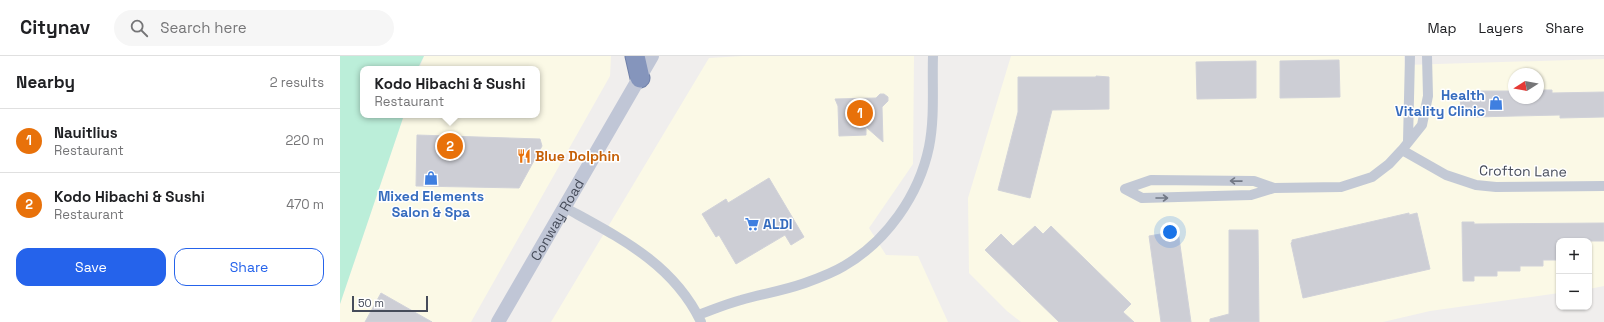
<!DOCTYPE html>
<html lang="en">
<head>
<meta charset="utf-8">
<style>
  :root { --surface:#fff; --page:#f6f6f6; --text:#202124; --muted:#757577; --line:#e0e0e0; --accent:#2563eb }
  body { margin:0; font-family:"Space Grotesk",sans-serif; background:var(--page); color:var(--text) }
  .controls { position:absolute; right:12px; bottom:12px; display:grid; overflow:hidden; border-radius:8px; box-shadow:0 1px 3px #0004 }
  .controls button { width:36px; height:36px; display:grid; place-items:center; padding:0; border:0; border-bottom:1px solid var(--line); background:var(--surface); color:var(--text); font:20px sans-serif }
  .compass { position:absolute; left:1168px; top:12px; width:36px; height:36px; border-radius:50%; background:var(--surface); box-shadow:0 1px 3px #0004; rotate:259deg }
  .scale { position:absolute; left:12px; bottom:10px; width:76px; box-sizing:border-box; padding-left:4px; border:2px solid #464c5a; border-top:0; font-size:11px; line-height:14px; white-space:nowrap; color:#464c5a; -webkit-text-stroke:3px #fff; paint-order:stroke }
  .you { position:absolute; left:830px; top:176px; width:14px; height:14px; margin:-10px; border:3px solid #fff; border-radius:50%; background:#1a73e8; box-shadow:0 0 0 6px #1a73e833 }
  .badge { display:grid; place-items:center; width:26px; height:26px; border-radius:50%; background:var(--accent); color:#fff; font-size:13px; font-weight:700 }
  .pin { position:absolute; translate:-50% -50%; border:2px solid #fff; box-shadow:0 1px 4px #0006 }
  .popup { position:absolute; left:20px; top:10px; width:180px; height:52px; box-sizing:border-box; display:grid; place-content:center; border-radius:8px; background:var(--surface); filter:drop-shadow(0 1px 3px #0005); font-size:13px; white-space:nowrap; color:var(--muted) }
  .popup b { font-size:15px; color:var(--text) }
  .popup::after { content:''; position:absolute; left:50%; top:100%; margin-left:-8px; border:8px solid transparent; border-top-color:var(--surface) }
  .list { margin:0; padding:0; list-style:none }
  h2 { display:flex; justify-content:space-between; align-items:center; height:52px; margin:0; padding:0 16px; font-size:17px }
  h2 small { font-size:13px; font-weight:400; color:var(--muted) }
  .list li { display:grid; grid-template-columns:26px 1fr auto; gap:12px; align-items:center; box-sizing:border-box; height:64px; padding:0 16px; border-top:1px solid var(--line) }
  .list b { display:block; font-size:15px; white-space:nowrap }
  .list p { margin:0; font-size:13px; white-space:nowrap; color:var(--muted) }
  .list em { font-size:13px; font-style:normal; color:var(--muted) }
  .actions { display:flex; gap:8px; padding:12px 16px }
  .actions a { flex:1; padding:9px 0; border:1px solid var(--accent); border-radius:12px; text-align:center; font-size:14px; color:var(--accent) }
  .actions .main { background:var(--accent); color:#fff }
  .icon { flex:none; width:22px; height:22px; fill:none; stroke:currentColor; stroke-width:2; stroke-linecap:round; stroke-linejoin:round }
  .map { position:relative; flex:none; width:1264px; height:266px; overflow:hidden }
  header { display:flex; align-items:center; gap:24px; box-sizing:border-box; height:56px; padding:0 20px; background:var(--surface); border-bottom:1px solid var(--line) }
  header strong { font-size:19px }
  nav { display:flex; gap:22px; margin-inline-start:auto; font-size:14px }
  .search { width:280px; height:36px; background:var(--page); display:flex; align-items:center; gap:10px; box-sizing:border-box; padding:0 14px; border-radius:22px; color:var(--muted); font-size:15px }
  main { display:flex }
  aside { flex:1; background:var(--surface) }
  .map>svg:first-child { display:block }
  .commercial { fill:#fbf9e6; fill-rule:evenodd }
  .green { fill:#bbeed9 }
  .building { fill:#cdced5; stroke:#d1d2d9 }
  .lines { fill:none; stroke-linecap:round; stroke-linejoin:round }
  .highway-casing { stroke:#7080a8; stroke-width:21 }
  .street { stroke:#c3c9d5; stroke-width:10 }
  .secondary { stroke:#c0c6d6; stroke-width:14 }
  .highway { stroke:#8595bc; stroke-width:19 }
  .oneway { stroke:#727885 }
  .labels { text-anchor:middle; stroke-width:3; stroke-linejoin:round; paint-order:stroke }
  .shop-label { font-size:14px; font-weight:bold; fill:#366cbe; stroke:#fff; text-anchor:end }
  .food-label { font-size:14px; font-weight:bold; fill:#c56008; stroke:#fff; text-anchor:start }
  .street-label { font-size:14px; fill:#464c5a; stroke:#fff }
</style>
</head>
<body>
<header>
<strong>Citynav</strong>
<div class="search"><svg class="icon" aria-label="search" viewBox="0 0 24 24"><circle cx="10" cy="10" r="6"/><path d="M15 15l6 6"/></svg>Search here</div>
<nav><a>Map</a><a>Layers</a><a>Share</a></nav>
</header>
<main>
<aside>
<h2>Nearby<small>2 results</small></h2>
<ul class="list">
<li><span class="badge" style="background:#e8710a">1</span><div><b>Nauitlius</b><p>Restaurant</p></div><em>220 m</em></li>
<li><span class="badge" style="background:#e8710a">2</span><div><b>Kodo Hibachi &amp; Sushi</b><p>Restaurant</p></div><em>470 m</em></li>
</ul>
<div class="actions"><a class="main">Save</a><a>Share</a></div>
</aside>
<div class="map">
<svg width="1264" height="266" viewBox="0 0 1264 266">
  <rect width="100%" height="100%" fill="#f0eeed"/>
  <!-- commercial -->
  <path class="commercial" d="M84 0H271L270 20 131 266H0V248L64 59H197V13H79Z
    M403 0H574L573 108 529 172 546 199 578 200 608 266H211L369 2Z
    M671 0H1064L1065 9 1264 3V230L1249 233V185H1219V237L1090 255 1043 266H681L667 255 629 217 628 142ZM1174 18H1198V42H1174Z"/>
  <!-- green -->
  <path class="green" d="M0 0H84L78 12 79 13H23V59H64L0 248Z"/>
  <!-- building -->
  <path class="building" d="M999 4 1000 41 940 42V5Z
    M916 5V42L857 43 856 6Z
    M756 20 769 21V53L712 54 690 142 658 134 678 56V21H756Z
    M1198 34H1212V37L1264 36V61L1220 62V59L1133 61V56H1121L1120 39 1133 38V35H1174V42H1198Z
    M540 38H544L548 41V45L542 51 543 86 526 71V79L499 80 498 50 495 43 536 42Z
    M77 79 200 83 202 90 179 132 76 130Z
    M429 122 464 181 451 189 445 179 396 208 379 179 376 181 362 158 386 143 388 147Z
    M1069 157V159L1077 157 1090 213 963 242 951 187 952 186V184Z
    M1122 166H1134V168L1264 167V185H1219V204H1203V210H1180V215H1157V220H1134V225H1123Z
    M695 170 703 178 711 170 791 248 783 256 794 266H719L645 194 661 178 673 190Z
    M889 174H918L919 266H870V263L889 258Z
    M838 175 851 266H821L809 180Z
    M41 237 92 266H25Z"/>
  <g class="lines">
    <defs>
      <path id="highway" d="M295 0 300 22"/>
    </defs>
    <!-- highway casing -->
    <use href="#highway" class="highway-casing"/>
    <!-- street -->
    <path class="street" d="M1068 85 1070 0
      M1062 94 1106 119 1136 129 1156 131 1264 130
      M785 133 802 142 911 139 934 132 1001 131 1032 121 1049 108 1062 94 1082 69 1088 40 1087 0
      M785 133 811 124 914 125 934 132
      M224 151C278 181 333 207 361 266
      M358 259C372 254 386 248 401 244 421 238 442 235 462 228 476 223 491 218 504 210 547 185 579 139 589 91 595 61 592 30 593 0"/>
    <!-- secondary -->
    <path class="secondary" id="s1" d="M158 266 312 0"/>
    <!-- highway -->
    <use href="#highway" class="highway"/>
  </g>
  <!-- one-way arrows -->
  <defs><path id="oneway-shaft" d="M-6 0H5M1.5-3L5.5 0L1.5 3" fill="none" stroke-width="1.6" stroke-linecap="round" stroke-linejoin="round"/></defs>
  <g class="oneway">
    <use href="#oneway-shaft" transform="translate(896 125) rotate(-179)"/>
    <use href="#oneway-shaft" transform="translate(822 142)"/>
  </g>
  <!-- icons -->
  <defs>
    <symbol id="shop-bare" viewBox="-9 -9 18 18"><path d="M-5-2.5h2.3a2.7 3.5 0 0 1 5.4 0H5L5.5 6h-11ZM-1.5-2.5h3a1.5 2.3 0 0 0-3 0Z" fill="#3f7fe0" stroke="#fff" stroke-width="2.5" paint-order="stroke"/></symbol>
    <symbol id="restaurant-bare" viewBox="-9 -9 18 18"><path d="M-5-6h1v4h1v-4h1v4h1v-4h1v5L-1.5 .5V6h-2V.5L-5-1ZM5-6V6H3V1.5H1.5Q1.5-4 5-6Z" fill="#e8710a" stroke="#fff" stroke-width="2.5" paint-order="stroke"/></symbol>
    <symbol id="supermarket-bare" viewBox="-9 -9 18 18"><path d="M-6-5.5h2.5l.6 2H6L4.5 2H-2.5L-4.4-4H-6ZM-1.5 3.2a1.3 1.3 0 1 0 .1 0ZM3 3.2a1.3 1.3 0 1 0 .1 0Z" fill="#3f7fe0" stroke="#fff" stroke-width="2.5" paint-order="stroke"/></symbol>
  </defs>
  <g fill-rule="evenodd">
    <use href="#shop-bare" x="1146" y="37" width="20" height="20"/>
    <use href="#restaurant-bare" x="174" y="90" width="20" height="20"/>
    <use href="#shop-bare" x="81" y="112" width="20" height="20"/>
    <use href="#supermarket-bare" x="402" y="158" width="20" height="20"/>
  </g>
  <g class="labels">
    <!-- shop labels -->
    <g class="shop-label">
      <text x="1145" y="44">Health<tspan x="1145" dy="16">Vitality Clinic</tspan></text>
      <text x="91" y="145" text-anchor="middle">Mixed Elements<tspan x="91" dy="16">Salon &amp; Spa</tspan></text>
      <text x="423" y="173" text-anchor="start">ALDI</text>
    </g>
    <!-- food labels -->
    <g class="food-label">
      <text x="195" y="105">Blue Dolphin</text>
    </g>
    <!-- street labels -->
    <g class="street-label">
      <text transform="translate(1183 115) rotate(1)" y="5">Crofton Lane</text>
      <text dy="5" stroke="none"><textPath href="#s1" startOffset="118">Conway Road</textPath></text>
    </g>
  </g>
</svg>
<div class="controls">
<button>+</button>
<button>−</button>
</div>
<svg class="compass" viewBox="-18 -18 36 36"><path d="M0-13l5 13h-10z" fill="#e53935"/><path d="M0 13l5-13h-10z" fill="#757577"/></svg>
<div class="scale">50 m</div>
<div class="you"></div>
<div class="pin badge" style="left:520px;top:57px;background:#e8710a">1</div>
<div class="pin badge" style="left:110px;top:90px;background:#e8710a">2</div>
<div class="popup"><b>Kodo Hibachi &amp; Sushi</b>Restaurant</div>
</div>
</main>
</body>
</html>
